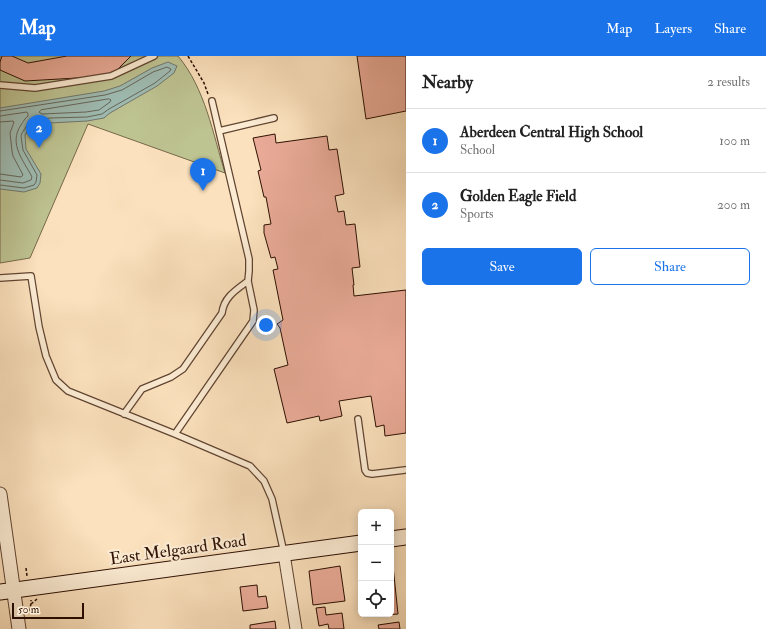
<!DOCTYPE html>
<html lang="en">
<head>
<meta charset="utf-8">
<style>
  :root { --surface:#fff; --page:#f2f2f2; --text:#222; --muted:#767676; --line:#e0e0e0; --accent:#1a73e8 }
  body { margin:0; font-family:"IM FELL Double Pica",serif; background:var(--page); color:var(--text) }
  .controls { position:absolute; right:12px; bottom:12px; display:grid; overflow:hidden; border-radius:6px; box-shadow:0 2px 10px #0003 }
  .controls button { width:36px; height:36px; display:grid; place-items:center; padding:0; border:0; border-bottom:1px solid var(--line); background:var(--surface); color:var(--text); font:20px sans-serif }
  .scale { position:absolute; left:12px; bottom:10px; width:72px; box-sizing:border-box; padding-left:4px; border:2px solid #2d0f02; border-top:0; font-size:11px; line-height:14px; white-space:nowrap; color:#2d0f02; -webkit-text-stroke:3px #fcecd4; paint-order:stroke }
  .you { position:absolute; left:266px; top:269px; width:14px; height:14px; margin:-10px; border:3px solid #fff; border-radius:50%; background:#1a73e8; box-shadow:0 0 0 6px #1a73e833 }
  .badge { display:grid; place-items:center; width:26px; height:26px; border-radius:50%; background:var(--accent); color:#fff; font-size:13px; font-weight:700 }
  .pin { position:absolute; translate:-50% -33px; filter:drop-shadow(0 1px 2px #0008) }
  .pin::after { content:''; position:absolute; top:21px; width:14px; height:12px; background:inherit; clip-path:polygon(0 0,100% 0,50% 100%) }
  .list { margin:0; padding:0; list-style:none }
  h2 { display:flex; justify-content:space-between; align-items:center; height:52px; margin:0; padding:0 16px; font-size:17px }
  h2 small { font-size:13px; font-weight:400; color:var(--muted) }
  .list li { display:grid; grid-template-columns:26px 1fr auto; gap:12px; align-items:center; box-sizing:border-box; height:64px; padding:0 16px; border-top:1px solid var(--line) }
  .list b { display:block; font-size:15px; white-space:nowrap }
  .list p { margin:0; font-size:13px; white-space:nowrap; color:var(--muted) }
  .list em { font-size:13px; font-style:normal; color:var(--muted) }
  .actions { display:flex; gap:8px; padding:12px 16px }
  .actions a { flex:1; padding:9px 0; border:1px solid var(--accent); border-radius:6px; text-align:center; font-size:14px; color:var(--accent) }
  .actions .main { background:var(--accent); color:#fff }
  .icon { flex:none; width:22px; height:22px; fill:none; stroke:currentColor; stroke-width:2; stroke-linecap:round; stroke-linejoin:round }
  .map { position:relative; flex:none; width:406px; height:573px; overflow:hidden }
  header { display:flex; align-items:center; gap:24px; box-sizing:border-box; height:56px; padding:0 20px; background:var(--accent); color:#fff }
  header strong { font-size:19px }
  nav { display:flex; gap:22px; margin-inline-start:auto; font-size:14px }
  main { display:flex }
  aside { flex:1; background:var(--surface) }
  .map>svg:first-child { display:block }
  .green { fill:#bec392; stroke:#76694a }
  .water { fill:#9fbdb4; stroke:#71776d }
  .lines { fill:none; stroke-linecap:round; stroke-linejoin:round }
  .shore { stroke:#66665b; stroke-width:1 }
  .building { fill:#eaab98; stroke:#2d0f02 }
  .service-casing { stroke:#604431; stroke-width:8 }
  .minor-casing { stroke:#604431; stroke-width:13 }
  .tertiary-casing { stroke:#604431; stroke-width:15 }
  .secondary-casing { stroke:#2d0f02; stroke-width:17 }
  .path { stroke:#2d0f02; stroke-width:1.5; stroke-dasharray:3 2; stroke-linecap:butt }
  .service { stroke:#fcecd4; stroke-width:5.5 }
  .minor { stroke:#fcecd4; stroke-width:11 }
  .tertiary { stroke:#fcecd4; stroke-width:13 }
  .secondary { stroke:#fcecd4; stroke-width:15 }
  .labels { text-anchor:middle; stroke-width:4; stroke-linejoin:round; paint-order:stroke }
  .street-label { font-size:17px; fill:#2d0f02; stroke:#fcecd4 }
</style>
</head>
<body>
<header>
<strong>Map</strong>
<nav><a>Map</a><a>Layers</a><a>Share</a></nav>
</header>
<main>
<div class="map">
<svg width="406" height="573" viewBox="0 0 406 573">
  <rect width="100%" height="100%" fill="#fbe1bd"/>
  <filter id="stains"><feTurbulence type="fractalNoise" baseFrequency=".005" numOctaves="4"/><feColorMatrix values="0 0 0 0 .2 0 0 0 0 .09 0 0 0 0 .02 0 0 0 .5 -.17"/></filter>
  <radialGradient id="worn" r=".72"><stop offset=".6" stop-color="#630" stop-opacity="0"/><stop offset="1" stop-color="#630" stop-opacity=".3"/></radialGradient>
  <!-- green -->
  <path class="green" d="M0 0H178C205 32 213 78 225 117L88 68 30 202 0 207Z"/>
  <!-- water -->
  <path class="water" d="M168 6 177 10 174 17 157 30 110 57 104 62 87 65 32 68 25 79 26 93 41 118 40 127 37 132 24 136 0 133V52L104 35 120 30 152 12Z"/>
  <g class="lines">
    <!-- shore -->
    <path class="shore" d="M109 43 111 44 110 46 99 54 86 56 42 58 39 56 41 54Z
      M0 55 105 39 122 34 153 16 167 11 171 13 170 15 155 27 109 53 102 58 87 61 50 62 30 65 22 77 21 80 23 94 37 119 36 126 34 129 24 132 0 129
      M0 60 27 56 28 58V60C25 62 23 66 21 69 8 88 24 105 32 121L31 124 23 127 0 124
      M0 66 13 65 14 66 10 77 12 95 13 100 23 119 21 121 0 118"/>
  </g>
  <!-- building -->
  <path class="building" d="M2 0H12L28 7 67 0H131L111 20 25 25 0 14V6Z
    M357 0H406V55L366 63Z
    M275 78 276 87 327 80 329 94 337 93 344 138 335 140 338 156 344 155 346 169 355 168 360 211 352 212 354 229H353L354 240 406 234V377L385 380 384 369 376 371 371 340 339 345 342 360 320 365 319 360 287 367 274 313 288 309 280 272 277 268 283 264 273 214 278 213 275 201 271 202 264 177V169L271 168 266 141H264L258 115 261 114 253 82Z
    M340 510 345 545 313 549 309 515Z
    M391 510H393L398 558 385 559V558H391Z
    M257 529 258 541 266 540 268 552 243 555 240 531Z
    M325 551 326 559 342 557 344 573H329L328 568 319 570 316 552Z
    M275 565 276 573H250V569Z
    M399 566 400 573H379L378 569Z"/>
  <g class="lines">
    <defs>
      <path id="service" d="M0 29 35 32 111 20 154 0
        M219 75 274 62
        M0 222 31 220 39 271 46 300 56 324 68 335 175 378 250 410 264 425 272 443 284 497
        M124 358 142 333 171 321 183 313 222 257C224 241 236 234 248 225
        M358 363 365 414 367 417 372 418 405 414
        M175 378 253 265 254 254 248 225 249 215V203L219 75 212 45"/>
      <path id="minor" d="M284 498 296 573"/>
      <path id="tertiary" d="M0 438 19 573"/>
      <path id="secondary" d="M391 483 406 481
        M0 536 361 487"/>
    </defs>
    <!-- service casing -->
    <use href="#service" class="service-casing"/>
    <!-- minor casing -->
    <use href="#minor" class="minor-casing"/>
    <!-- tertiary casing -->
    <use href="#tertiary" class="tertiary-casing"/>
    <!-- secondary casing -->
    <use href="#secondary" class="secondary-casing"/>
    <!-- path -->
    <path class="path" d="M188 0 204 27 208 38
      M26 512 27 520
      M31 548 37 543
      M29 555 31 548V544"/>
    <!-- service -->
    <use href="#service" class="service"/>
    <!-- minor -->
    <use href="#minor" class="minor"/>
    <!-- tertiary -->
    <use href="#tertiary" class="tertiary"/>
    <!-- secondary -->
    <use href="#secondary" class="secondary"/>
  </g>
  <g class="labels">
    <!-- street labels -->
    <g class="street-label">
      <text transform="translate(178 493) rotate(-8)" y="6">East Melgaard Road</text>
    </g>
  </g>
  <rect width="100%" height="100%" filter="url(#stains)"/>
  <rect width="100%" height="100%" fill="url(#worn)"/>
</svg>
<div class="controls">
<button>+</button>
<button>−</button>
<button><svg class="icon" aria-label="locate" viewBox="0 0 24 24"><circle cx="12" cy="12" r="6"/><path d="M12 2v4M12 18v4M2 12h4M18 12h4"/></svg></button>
</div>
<div class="scale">50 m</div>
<div class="you"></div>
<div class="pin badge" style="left:203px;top:135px">1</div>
<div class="pin badge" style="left:39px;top:92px">2</div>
</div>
<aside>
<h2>Nearby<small>2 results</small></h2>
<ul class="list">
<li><span class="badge">1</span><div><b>Aberdeen Central High School</b><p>School</p></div><em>100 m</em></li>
<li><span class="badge">2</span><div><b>Golden Eagle Field</b><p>Sports</p></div><em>200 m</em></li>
</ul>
<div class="actions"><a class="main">Save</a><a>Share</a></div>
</aside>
</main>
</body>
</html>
